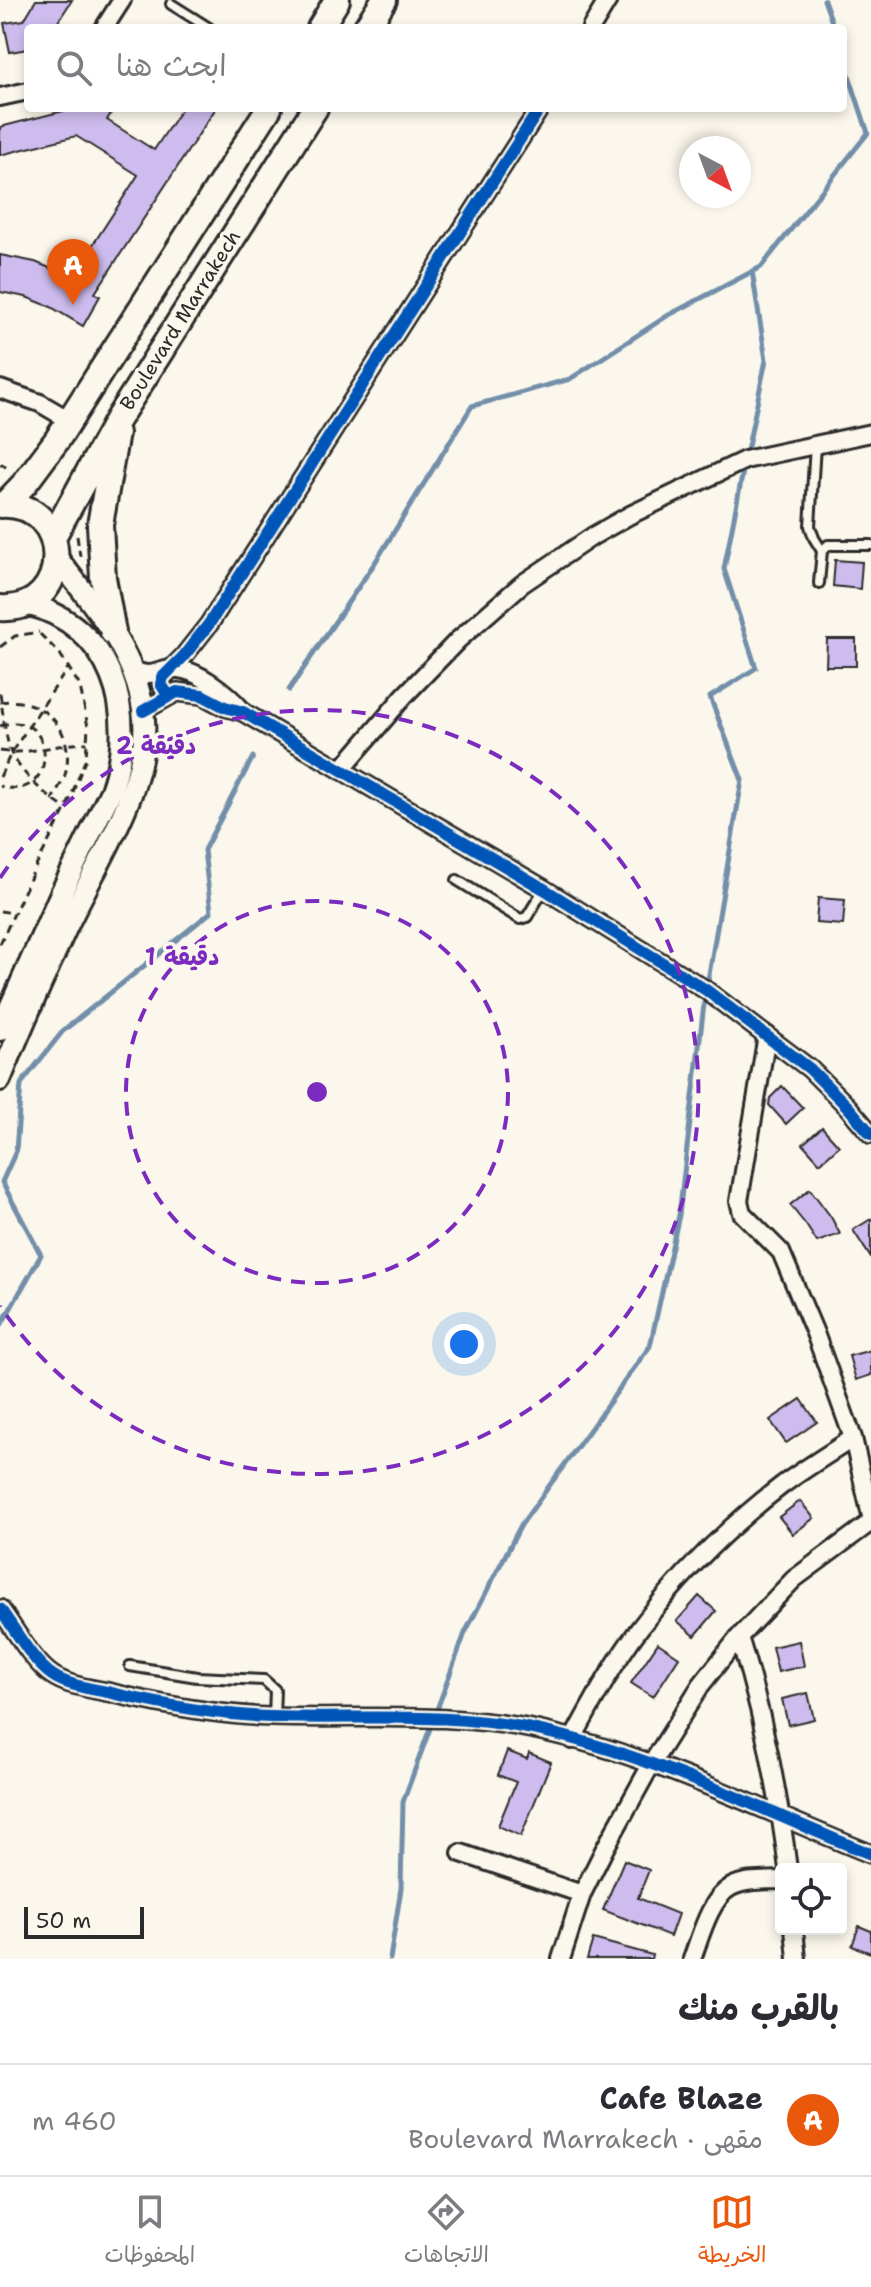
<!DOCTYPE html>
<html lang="ar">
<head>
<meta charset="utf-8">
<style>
  :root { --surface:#fff; --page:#f2f2f3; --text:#2b2b33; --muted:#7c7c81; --line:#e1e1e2; --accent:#ea580c }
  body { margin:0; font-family:"Shantell Sans","Playpen Sans Arabic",sans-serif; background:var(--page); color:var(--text); direction:rtl }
  .controls { position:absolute; right:24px; bottom:24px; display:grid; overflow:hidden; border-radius:8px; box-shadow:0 4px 12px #0003 }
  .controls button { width:72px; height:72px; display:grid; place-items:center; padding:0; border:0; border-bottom:2px solid var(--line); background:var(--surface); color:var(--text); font:40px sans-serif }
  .compass { position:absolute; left:679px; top:136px; width:72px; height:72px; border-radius:50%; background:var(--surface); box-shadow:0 4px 12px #0003; rotate:139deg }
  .scale { position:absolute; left:24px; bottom:20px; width:120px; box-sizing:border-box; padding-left:8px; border:4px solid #2b2b2b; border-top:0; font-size:22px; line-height:28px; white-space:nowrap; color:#2b2b2b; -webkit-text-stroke:6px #fbf7ec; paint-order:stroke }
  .you { position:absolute; left:464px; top:1344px; width:28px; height:28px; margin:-20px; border:6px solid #fff; border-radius:50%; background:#1a73e8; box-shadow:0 0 0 12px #1a73e833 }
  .badge { display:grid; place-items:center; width:52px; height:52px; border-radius:50%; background:var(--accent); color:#fff; font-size:26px; font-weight:700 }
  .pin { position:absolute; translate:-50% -66px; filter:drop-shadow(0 2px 4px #0008) }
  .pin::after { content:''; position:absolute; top:42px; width:28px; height:24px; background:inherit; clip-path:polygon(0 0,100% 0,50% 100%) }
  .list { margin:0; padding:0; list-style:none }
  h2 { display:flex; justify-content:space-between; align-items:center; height:104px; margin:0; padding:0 32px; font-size:34px }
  h2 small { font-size:26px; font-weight:400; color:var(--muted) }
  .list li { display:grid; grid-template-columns:52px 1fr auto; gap:24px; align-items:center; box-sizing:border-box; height:112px; padding:0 32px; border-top:2px solid var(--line) }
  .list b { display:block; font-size:30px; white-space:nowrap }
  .list p { margin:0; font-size:26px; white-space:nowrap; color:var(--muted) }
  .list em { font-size:26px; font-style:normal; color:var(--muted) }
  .icon { flex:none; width:44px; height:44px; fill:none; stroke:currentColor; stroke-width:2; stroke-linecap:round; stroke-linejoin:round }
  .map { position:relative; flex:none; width:871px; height:1959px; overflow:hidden; direction:ltr }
  .search { position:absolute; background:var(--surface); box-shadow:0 4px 12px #0003; left:24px; right:24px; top:24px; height:88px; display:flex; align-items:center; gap:20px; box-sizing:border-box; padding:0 28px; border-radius:8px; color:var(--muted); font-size:30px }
  .sheet { height:216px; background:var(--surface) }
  nav { display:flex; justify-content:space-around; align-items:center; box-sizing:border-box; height:112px; border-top:2px solid var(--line); background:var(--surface); font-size:22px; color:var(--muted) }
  nav a { display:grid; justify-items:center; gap:4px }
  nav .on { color:var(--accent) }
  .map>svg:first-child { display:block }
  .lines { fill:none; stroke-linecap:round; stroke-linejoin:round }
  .stream { stroke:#728ea9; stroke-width:5 }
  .building { fill:#cdbced; stroke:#2b2b2b; stroke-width:2 }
  .service-casing { stroke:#2b2b2b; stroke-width:14 }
  .minor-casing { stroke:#2b2b2b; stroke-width:22 }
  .tertiary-casing { stroke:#2b2b2b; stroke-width:26 }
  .secondary-casing { stroke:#2b2b2b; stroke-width:30 }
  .path { stroke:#2b2b2b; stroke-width:3; stroke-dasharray:8 6; stroke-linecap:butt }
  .service { stroke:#fbf7ec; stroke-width:8 }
  .minor { stroke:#fbf7ec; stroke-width:16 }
  .tertiary { stroke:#fbf7ec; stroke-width:20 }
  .secondary { stroke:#fbf7ec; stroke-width:24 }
  .cycleway-casing { stroke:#fbf7ec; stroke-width:17 }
  .cycleway { stroke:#0057b8; stroke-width:12 }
  .ring { fill:none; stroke:#7b2cbf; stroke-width:4; stroke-dasharray:14 10 }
  .labels { text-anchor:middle; stroke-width:7; stroke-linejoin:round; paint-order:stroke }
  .street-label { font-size:20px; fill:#2b2b2b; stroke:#fbf7ec }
  .centre { fill:#7b2cbf; stroke:#fbf7ec; stroke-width:4 }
  .ring-label { font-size:24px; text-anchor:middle; font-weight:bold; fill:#7b2cbf; stroke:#fbf7ec; stroke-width:7; stroke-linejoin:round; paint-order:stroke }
</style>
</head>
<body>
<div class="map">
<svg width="871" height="1959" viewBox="0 0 871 1959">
  <rect width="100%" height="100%" fill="#fbf7ec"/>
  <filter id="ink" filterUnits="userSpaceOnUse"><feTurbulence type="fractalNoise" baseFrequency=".0125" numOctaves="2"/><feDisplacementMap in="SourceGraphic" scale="16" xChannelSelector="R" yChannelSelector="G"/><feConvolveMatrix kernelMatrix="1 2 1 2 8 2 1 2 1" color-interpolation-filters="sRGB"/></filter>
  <g filter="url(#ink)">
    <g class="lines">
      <!-- stream -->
      <path class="stream" d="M824 0 834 28
        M746 456 766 360 752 271
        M289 690 376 561 472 406 570 379 667 316 761 267 868 133 843 57
        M707 986 742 780 710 697 756 668 724 569 744 466
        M0 1327 41 1255 2 1182 16 1151 21 1084 63 1031 211 912 204 850 253 757
        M390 1959 401 1888 403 1802 465 1633 521 1525 650 1346 679 1215 705 996"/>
    </g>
    <!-- building -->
    <path class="building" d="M36 0H72L54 28H28V49L10 52 4 23 24 20Z
      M75 108H114L107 120 154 150 182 108H216L95 293 100 296 83 326 51 307 26 297 0 292V255L35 262 72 277 138 175 76 136 0 155V127Z
      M835 560 862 562 860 589 833 586Z
      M827 639H856V666H826Z
      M818 898 845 900 843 925 816 923Z
      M782 1086 803 1108 786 1124 769 1105 770 1098Z
      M822 1127 839 1146 820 1163 803 1144Z
      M810 1189 831 1217 840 1234 817 1242 806 1225 790 1205Z
      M871 1219V1258L853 1230Z
      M871 1350V1375L856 1380 849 1356Z
      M801 1399 817 1422 786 1443 770 1420Z
      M800 1501 814 1518 793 1534 779 1517Z
      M699 1596 716 1611 695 1636 677 1621Z
      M799 1641 804 1666 778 1672 772 1647Z
      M658 1643 679 1657 653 1697 631 1683Z
      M808 1693 814 1719 788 1725 782 1699Z
      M507 1751 527 1759 529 1753 551 1762 521 1836 498 1826 516 1782 498 1775Z
      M624 1860 649 1870 638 1898 678 1914 670 1936 603 1910Z
      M859 1926 871 1931V1953L852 1946Z
      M593 1939 652 1955 651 1959H587Z"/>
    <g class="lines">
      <defs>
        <path id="service" d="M171 4 209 28
          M815 445 810 526 814 538 822 551
          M819 583 822 551 828 545H871
          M457 880 520 919 527 917 544 889
          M130 1666 197 1677 264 1680 275 1690 274 1717"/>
        <path id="minor" d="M104 28 122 0
          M591 28 608 0
          M0 97 28 91
          M0 389 40 403 69 420
          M131 669C156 680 153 670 173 669 196 667 228 694 242 710
          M170 694 166 692 161 684 163 677 183 657 209 624 540 108
          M143 711 177 692 202 695 225 707 243 712 544 889 706 990 810 1069 848 1107 871 1134
          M341 770 404 696 458 640 522 584 593 536 630 515 745 460 871 433
          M767 1035 739 1201 742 1213 781 1252 815 1333 853 1438 871 1516
          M0 1609C15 1629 32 1661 52 1675 69 1687 96 1689 116 1694 167 1706 218 1715 271 1717 360 1720 448 1711 537 1730 653 1755 761 1810 871 1854
          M739 1637C763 1713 778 1789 788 1869
          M572 1740C593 1702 613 1664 639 1629 679 1576 728 1527 781 1486 804 1469 829 1454 853 1438
          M461 1853 582 1894
          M794 1929 797 1959
          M561 1959 582 1894 604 1850 652 1763 701 1685 739 1637 794 1579 871 1522
          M692 1959C700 1938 710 1898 731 1887 746 1879 765 1881 781 1880"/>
        <path id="tertiary" d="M0 1030 61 893 111 791C139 713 112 624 26 604
          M0 1080C21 1028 44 976 68 924 97 862 154 780 143 710 134 649 93 605 57 558"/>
        <path id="secondary" d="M320 28 337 0
          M366 28 384 0
          M5 504 25 483 57 440 269 108
          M0 505C74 500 74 613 0 608
          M53 537 117 420 315 108
          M113 632 103 578 100 525 116 433"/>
      </defs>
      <!-- service casing -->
      <use href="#service" class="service-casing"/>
      <!-- minor casing -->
      <use href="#minor" class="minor-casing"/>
      <!-- tertiary casing -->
      <use href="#tertiary" class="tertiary-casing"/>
      <!-- secondary casing -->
      <use href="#secondary" class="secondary-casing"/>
      <!-- path -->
      <path class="path" d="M0 466 2 464 9 470
        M77 536 80 556
        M0 647 15 636 39 632
        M0 693C2 707 6 743 12 755 24 776 46 796 66 809
        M0 702C42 696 75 728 66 771 64 781 56 791 52 800
        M0 726C58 705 60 805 0 786
        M0 751C26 756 59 743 87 743
        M0 777 11 753 68 668
        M0 911 14 913
        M0 944 35 868 69 802 86 758 88 727 80 686 60 654 39 633"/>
      <!-- service -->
      <use href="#service" class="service"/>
      <!-- minor -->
      <use href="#minor" class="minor"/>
      <!-- tertiary -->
      <use href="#tertiary" class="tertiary"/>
      <!-- secondary -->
      <use href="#secondary" class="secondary"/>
      <defs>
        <path id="cycleway" d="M170 694 166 692 161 684 163 677 183 657 209 624 540 108
          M143 711 177 692 202 695 225 707 243 712 544 889 706 990 810 1069 848 1107 871 1134
          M0 1609C15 1629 32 1661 52 1675 69 1687 96 1689 116 1694 167 1706 218 1715 271 1717 360 1720 448 1711 537 1730 653 1755 761 1810 871 1854"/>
      </defs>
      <!-- cycleway casing -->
      <use href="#cycleway" class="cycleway-casing"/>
      <!-- cycleway -->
      <use href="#cycleway" class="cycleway"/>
    </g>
  </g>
  <!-- distance rings -->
  <g class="ring">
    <circle cx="317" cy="1092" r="191"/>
    <path d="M0 878A382 382 0 1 1 0 1306"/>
  </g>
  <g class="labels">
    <!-- street labels -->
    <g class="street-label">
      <text transform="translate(180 320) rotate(-58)" y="7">Boulevard Marrakech</text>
    </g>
  </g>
  <circle cx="317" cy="1092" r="12" class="centre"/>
  <g class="ring-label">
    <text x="156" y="754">2 دقيقة</text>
    <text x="182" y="965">1 دقيقة</text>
  </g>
</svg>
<div class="controls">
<button><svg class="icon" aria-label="locate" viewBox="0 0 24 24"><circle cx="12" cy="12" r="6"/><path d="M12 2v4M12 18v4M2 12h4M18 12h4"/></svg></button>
</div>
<svg class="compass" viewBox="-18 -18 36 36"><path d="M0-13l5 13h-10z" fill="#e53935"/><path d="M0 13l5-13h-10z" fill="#7c7c81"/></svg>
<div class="scale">50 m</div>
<div class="you"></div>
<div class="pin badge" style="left:73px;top:305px">A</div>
<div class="search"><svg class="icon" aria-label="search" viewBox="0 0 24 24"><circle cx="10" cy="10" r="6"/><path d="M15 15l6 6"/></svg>ابحث هنا</div>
</div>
<section class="sheet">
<h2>بالقرب منك<small></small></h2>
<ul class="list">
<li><span class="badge">A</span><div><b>Cafe Blaze</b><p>مقهى · Boulevard Marrakech</p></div><em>460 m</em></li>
</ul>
</section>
<nav>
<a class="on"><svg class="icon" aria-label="map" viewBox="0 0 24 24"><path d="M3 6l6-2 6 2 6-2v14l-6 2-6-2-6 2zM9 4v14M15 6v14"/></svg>الخريطة</a>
<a><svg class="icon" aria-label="directions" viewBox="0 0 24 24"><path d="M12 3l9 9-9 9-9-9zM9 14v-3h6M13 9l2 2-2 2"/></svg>الاتجاهات</a>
<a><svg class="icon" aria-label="saved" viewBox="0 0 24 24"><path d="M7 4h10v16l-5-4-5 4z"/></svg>المحفوظات</a>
</nav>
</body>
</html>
